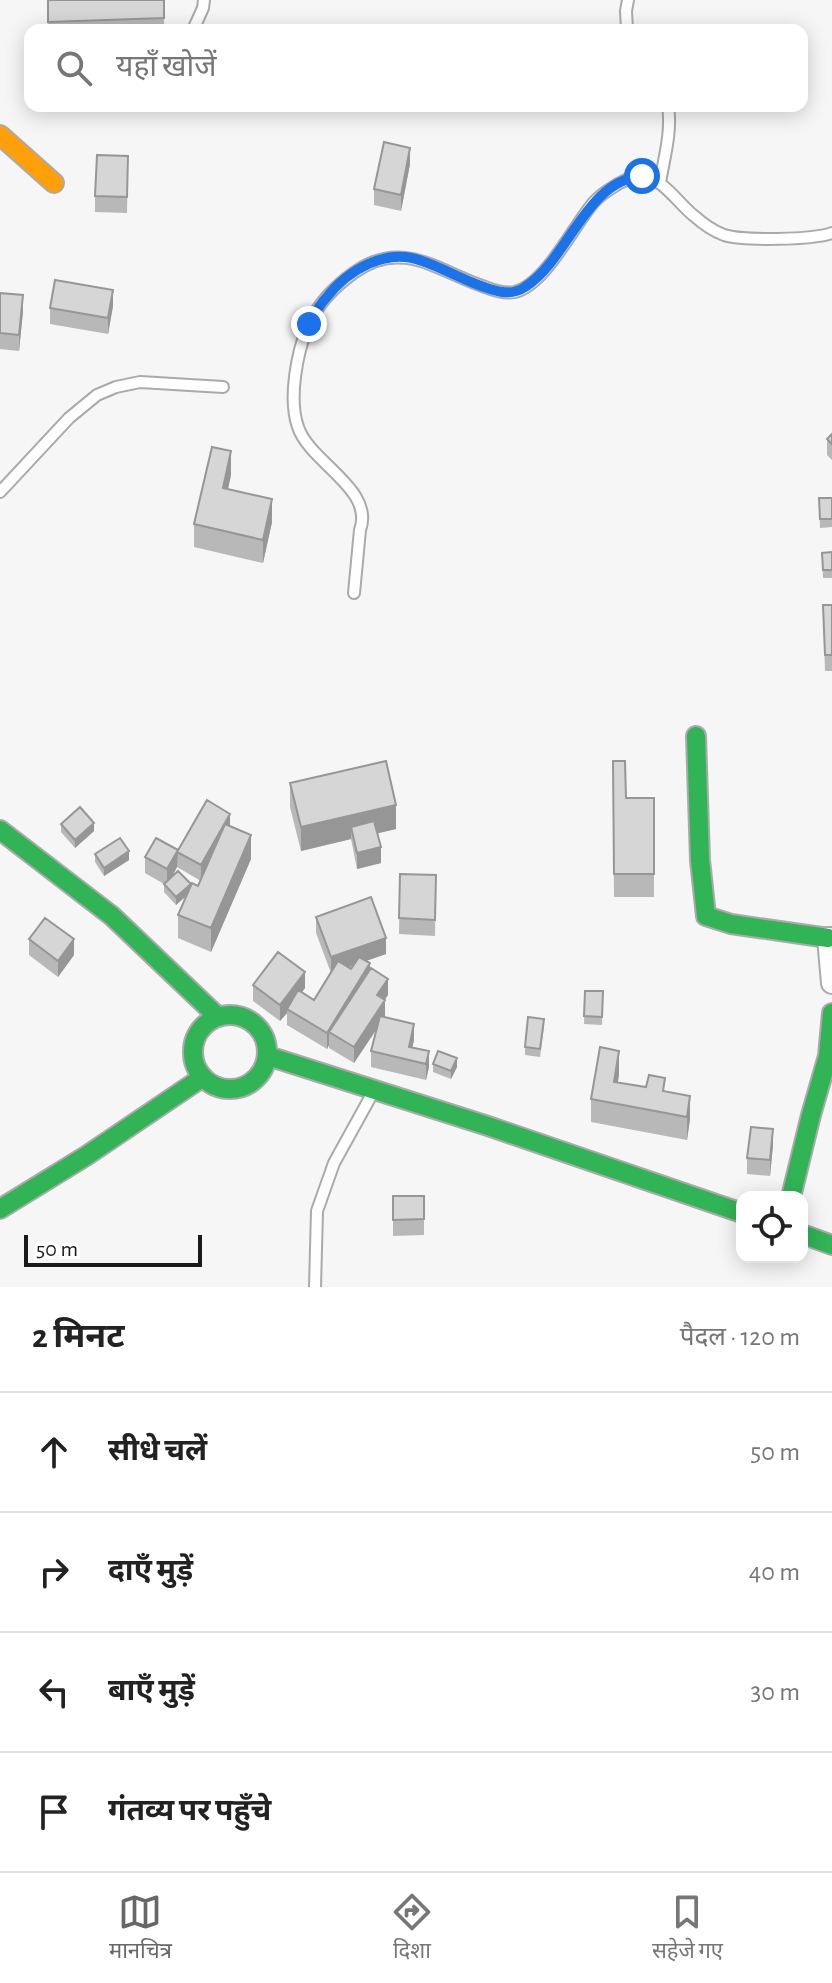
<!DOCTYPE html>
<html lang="hi">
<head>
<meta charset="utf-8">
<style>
  :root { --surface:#fff; --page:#f6f6f6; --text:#222; --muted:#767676; --line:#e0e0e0; --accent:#666767 }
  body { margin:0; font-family:"Alegreya Sans","Noto Sans Devanagari",sans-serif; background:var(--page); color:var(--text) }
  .controls { position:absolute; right:24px; bottom:24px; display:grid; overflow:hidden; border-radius:16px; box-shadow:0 4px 20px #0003 }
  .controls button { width:72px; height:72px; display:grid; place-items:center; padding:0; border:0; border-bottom:2px solid var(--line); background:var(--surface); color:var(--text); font:40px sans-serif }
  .scale { position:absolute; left:24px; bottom:20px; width:178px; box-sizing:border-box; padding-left:8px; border:4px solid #191a1a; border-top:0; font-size:22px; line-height:28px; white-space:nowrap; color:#191a1a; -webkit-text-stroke:6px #fff; paint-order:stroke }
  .stop { position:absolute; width:24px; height:24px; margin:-18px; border:6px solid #1a73e8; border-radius:50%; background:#fff }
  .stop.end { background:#1a73e8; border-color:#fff; box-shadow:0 2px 8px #0008 }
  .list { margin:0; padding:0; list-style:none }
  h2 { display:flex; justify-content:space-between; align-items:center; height:104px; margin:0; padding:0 32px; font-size:34px }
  h2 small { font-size:26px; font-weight:400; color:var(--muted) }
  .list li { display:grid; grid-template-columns:52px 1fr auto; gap:24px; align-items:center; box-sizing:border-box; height:120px; padding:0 32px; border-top:2px solid var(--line) }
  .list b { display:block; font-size:30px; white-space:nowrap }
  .list em { font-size:26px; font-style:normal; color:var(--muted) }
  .icon { flex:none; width:44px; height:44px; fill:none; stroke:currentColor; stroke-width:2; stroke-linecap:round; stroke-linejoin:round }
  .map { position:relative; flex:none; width:832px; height:1287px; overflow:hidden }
  .search { position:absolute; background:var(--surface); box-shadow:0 4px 20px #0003; left:24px; right:24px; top:24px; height:88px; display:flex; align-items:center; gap:20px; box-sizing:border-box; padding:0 28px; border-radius:16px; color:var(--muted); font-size:30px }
  .sheet { height:584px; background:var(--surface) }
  nav { display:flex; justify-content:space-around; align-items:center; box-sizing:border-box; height:112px; border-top:2px solid var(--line); background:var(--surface); font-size:22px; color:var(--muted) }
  nav a { display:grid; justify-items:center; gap:4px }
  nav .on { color:var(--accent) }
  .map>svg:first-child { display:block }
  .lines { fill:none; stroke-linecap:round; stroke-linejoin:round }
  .lane-casing { stroke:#a9aaa9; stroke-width:14 }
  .street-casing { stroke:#a9aaa9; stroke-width:24 }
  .fast-casing { stroke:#a9aaa9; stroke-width:22 }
  .slow-casing { stroke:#a9aaa9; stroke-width:22 }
  .lane { stroke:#fefefe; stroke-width:10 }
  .street { stroke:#fefefe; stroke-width:20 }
  .fast { stroke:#30b455; stroke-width:18 }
  .slow { stroke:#ff9f0a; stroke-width:18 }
  .wall { fill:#b7b8b7; fill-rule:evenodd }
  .shaded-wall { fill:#959695 }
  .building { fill:#d5d6d5; stroke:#959695; stroke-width:2 }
  .route { stroke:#1a73e8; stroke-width:10 }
</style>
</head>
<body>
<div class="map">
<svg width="832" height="1287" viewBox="0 0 832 1287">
  <rect width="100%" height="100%" fill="#f5f6f5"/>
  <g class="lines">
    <defs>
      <path id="lane" d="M193 30 203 8 204 0
        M627 30 626 11 628 0
        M660 183C664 158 672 132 668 106
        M0 492 69 418 97 395 116 387 140 382 223 387
        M354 593 360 530C375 489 310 463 298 427 288 399 297 352 308 326 318 303 335 286 355 272 403 238 439 272 485 287 495 291 505 294 515 292 546 284 574 225 594 202 601 194 610 189 618 184 626 180 632 176 641 176 662 177 678 203 693 215 702 223 713 231 724 235 744 241 812 240 832 233
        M315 1287 317 1211 334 1163 371 1096"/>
      <path id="street" d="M832 938H828L832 983"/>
      <path id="fast" d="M696 736 700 860 706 916 731 924 828 938
        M0 830 112 916 217 1016
        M193 1052a37 37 0 1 1 74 0a37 37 0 1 1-74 0Z
        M268 1056 488 1126 742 1213
        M791 1197 811 1115 828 1056 832 1013
        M0 1209 86 1156 203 1077
        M802 1234 832 1245"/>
      <path id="slow" d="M0 135 54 183"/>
    </defs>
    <!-- lane casing -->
    <use href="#lane" class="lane-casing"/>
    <!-- street casing -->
    <use href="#street" class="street-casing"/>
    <!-- fast casing -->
    <use href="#fast" class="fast-casing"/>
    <!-- slow casing -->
    <use href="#slow" class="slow-casing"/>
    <!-- lane -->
    <use href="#lane" class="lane"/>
    <!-- street -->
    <use href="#street" class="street"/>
    <!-- fast -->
    <use href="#fast" class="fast"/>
    <!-- slow -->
    <use href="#slow" class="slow"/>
  </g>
  <!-- wall -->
  <path class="wall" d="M47 0H164V30H48Z
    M128 156 127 213 95 212V196Z
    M410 164 401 211 374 205V189Z
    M0 293 23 311 19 351 0 349Z
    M113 306 108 334 50 324V308Z
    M832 434V460L827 455V439Z
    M231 475 228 489 272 522 263 563 194 547V524Z
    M819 498H832V527L820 528Z
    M832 552V578H823L822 553Z
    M823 605H832V671H825Z
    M613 761 626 798H654V897H614Z
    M290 783 396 829 377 833 381 863 357 869 351 839 301 851 290 807Z
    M61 824 94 831 75 848 61 832Z
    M230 827 251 859 211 952 178 938V915L187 895 176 905 164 892V884L145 873V857L178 850ZM177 867 201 881 198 886 191 887 172 877Z
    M95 854 129 860 104 876 95 862Z
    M400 874 436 875 435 936 399 934Z
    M316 917 386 954 366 961 370 971 388 995 384 1000V1017L414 1040 412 1047 429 1067 426 1080 371 1067V1051L377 1029 354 1063 329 1048V1045L327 1049 287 1025V1013L280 1021 253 1001V985L305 988 302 992 314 1000 331 973 316 933Z
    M29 939 74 955 58 977 29 955Z
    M585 991H603L602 1025 584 1024Z
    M544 1027 540 1057 525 1055V1047Z
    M433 1064 457 1067 451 1079 433 1072Z
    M619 1074 618 1082 665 1092 690 1119 687 1140 591 1122V1099Z
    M773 1145 770 1176 747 1174V1158Z
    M393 1196H424V1235L393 1236Z"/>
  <!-- shaded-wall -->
  <path class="shaded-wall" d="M410 148V164L401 211V195Z
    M113 290V306L108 334V318Z
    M23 295V311L19 351V335Z
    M231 451V475L223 511V488Z
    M272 499V522L263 563V540Z
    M396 805V829L354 839 351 827V839L301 851V827Z
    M230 814V830L201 881V865Z
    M94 823V831L75 848V840Z
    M251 835V859L211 952V928Z
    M381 847V863L357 869V853Z
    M178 850 177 867 167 886V869Z
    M129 851V860L104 876V868Z
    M191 884V892L176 905V897Z
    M386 938V954L331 973V957Z
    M74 939V955L58 977V961Z
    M370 963V979L329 1032V1045L327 1049V1033Z
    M305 972V988L289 1010 287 1009V1013L280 1021V1005Z
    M388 979V995L377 1011V995Z
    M385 1000V1016L354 1063V1047Z
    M414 1024V1040L409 1063V1047Z
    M429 1051V1067L426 1080V1064Z
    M619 1051V1074L614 1105V1082Z
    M457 1058V1067L451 1079V1071Z
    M690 1096V1119L687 1140V1117Z
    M773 1129V1145L770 1176V1160Z"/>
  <!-- building -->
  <path class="building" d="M48 0H164V18L48 22Z
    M384 142 410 148 401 195 374 189Z
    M97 155 128 156 127 197 95 196Z
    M55 280 113 290 108 318 50 308Z
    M0 293 23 295 19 335 0 333Z
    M832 434V444L827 439Z
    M212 447 231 451 223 488 272 499 263 540 194 524Z
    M819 498H832V519H820Z
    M832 552V570H823L822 553Z
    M823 605H832V655H825Z
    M386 761 396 805 301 827 290 783Z
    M613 761H625L626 798H654V874H614Z
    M207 800 230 814 201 865 177 852Z
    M80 807 94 823 75 840 61 824Z
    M374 821 381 847 357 853 351 827Z
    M225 824 251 835 211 928 178 915 192 883 198 886Z
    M120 838 129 851 104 868 95 854Z
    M156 838 178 850 167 869 145 857Z
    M178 871 191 884 176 897 164 884Z
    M400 874 436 875 435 920 399 918Z
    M371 897 386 938 331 957 316 917Z
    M45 918 74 939 58 961 29 939Z
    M278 952 305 972 280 1005 253 985Z
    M359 957 370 963 327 1033 287 1009 298 990 314 1000 338 961 351 969Z
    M371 968 388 979 377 995 385 1000 354 1047 329 1032Z
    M585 991H603L602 1017 584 1016Z
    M380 1016 414 1024 409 1047 429 1051 426 1064 371 1051Z
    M528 1017 544 1019 540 1049 525 1047Z
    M600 1047 619 1051 614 1082 646 1087 649 1075 665 1078 663 1091 690 1096 687 1117 591 1099Z
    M438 1051 457 1058 451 1071 433 1064Z
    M751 1127 773 1129 770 1160 747 1158Z
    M393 1196H424V1219L393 1220Z"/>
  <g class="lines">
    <!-- route -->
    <path class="route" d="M309 324C314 315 319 305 326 298 348 270 386 247 422 261 443 268 463 280 484 287 498 292 512 296 525 287 569 259 585 181 642 176"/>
  </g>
</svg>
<div class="controls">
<button><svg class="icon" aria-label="locate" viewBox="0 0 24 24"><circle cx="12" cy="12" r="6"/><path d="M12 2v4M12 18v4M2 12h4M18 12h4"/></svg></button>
</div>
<div class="scale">50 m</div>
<div class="stop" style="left:642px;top:176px"></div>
<div class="stop end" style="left:309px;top:324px"></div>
<div class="search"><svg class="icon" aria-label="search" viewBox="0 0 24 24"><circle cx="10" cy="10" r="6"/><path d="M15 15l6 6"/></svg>यहाँ खोजें</div>
</div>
<section class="sheet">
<h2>2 मिनट<small>पैदल · 120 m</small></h2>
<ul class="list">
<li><svg class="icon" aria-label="ahead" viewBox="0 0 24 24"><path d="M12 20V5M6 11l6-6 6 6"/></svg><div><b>सीधे चलें</b></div><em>50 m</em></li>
<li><svg class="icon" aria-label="right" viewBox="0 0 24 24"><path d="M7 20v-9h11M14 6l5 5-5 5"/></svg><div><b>दाएँ मुड़ें</b></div><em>40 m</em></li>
<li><svg class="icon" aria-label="left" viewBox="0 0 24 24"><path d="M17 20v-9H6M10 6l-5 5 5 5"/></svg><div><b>बाएँ मुड़ें</b></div><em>30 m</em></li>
<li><svg class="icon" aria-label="arrive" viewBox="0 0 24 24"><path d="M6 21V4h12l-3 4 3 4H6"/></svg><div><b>गंतव्य पर पहुँचे</b></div></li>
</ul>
</section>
<nav>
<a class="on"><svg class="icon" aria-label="map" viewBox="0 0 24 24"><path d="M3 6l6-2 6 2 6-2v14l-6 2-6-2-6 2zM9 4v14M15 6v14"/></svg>मानचित्र</a>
<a><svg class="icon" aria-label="directions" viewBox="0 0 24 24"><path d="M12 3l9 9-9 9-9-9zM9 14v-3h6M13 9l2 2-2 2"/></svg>दिशा</a>
<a><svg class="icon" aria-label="saved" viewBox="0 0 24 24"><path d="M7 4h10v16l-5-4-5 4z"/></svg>सहेजे गए</a>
</nav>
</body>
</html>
